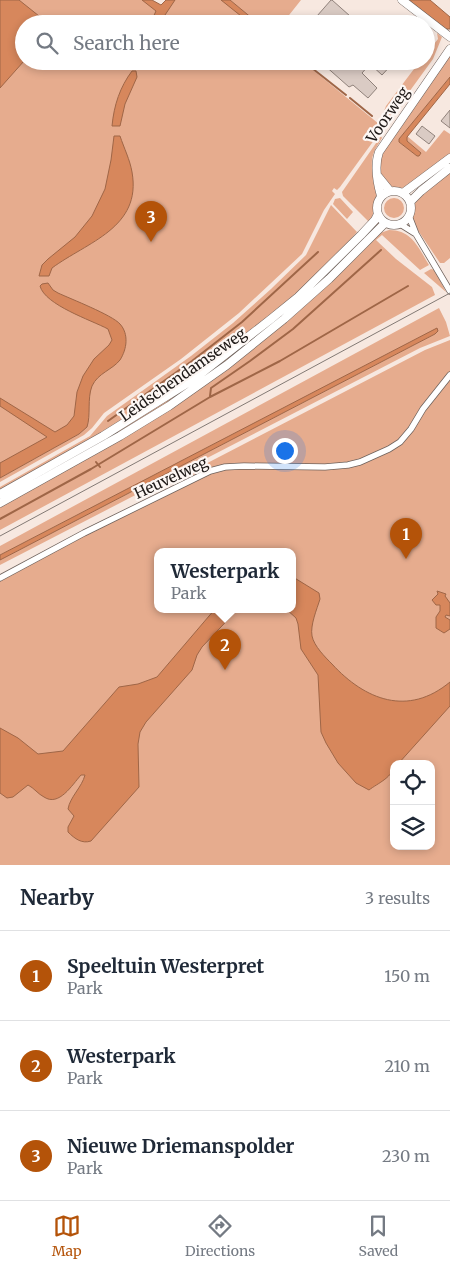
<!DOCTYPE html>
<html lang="en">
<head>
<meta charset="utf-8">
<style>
  :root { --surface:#fff; --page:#f6f6f7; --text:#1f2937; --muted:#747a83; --line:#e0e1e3; --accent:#b45309 }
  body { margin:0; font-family:Merriweather,serif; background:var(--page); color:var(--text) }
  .controls { position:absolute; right:15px; bottom:15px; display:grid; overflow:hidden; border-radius:10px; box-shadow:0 2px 8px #0003 }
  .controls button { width:45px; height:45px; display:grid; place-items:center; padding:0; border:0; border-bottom:1px solid var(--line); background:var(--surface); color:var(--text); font:25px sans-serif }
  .you { position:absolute; left:284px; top:450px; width:18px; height:18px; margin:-12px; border:4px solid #fff; border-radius:50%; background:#1a73e8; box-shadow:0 0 0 8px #1a73e833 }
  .badge { display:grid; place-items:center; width:32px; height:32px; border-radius:50%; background:var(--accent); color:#fff; font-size:16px; font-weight:700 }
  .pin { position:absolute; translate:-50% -41px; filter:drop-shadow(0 1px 2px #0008) }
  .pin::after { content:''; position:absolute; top:26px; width:18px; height:15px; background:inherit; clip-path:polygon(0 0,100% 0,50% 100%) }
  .popup { position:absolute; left:154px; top:548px; width:142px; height:65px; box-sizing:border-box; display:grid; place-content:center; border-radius:10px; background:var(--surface); filter:drop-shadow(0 1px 4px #0005); font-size:16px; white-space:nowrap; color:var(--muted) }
  .popup b { font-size:19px; color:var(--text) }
  .popup::after { content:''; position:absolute; left:50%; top:100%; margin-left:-10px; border:10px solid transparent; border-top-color:var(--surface) }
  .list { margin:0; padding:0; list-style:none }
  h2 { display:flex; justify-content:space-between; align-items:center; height:65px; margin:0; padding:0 20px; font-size:21px }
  h2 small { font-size:16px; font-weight:400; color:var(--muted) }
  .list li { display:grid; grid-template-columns:32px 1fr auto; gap:15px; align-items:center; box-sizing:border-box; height:90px; padding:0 20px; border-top:1px solid var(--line) }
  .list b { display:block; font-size:19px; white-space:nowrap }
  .list p { margin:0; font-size:16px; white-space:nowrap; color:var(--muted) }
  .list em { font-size:16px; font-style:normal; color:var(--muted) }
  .icon { flex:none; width:28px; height:28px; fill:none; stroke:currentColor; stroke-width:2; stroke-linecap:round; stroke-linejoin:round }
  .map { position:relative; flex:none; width:450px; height:865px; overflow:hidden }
  .search { position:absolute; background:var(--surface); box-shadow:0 2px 8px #0003; left:15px; right:15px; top:15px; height:55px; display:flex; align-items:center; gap:12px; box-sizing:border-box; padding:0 18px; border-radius:28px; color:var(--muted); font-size:19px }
  .sheet { height:335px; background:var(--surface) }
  nav { display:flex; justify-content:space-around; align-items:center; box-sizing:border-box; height:70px; border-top:1px solid var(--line); background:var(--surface); font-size:14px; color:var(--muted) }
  nav a { display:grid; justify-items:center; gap:2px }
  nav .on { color:var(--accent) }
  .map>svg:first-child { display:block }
  .green { fill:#e6ac8e; fill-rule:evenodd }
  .water { fill:#d7875c; stroke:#9f6647 }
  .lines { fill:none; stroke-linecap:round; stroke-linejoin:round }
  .stream { stroke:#9f6647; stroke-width:2 }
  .building { fill:#dacbc4; stroke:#90827b }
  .street-casing { stroke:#6f625c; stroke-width:7 }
  .secondary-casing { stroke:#6f625c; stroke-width:9 }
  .street { stroke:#fff; stroke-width:5.5 }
  .secondary { stroke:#fff; stroke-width:8 }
  .tram { stroke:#837a75; stroke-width:1 }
  .labels { text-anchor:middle; stroke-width:4.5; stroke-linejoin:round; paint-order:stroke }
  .street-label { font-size:15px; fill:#1d1816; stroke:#fdf7f4 }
</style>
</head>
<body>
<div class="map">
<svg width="450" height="865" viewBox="0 0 450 865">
  <rect width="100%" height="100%" fill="#f7e8e0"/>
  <!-- green -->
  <path class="green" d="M0 0H150L161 9 169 0H227L256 24H24V61H302L379 124 386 106 420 61H426V54L438 39 437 33 442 37 433 59 340 187 337 190 334 188 332 191 335 194 324 210 302 254 239 313 181 359 104 413 92 428 84 435 0 482V478L79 434 88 425 0 475Z
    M230 0H301L282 24H259Z
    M450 56V77L399 139V142L417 156 421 153 407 141V136L426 152 444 130 450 134V155L407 187C389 192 377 178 380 159 381 152 387 144 391 138Z
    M381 136 382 138C378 145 373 151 372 160 371 171 376 181 377 191 377 197 373 217 370 223L343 196 342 192Z
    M450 171V258L444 263H440L413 223C408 196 432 186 450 171Z
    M340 198 353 212 347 219 333 204 335 199Z
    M384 208a10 10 0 1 1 20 0a10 10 0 1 1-20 0Z
    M331 205 357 232 350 240 351 242C303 289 253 333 199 372 136 417 67 453 0 491V487L90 436 107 416 191 356 233 323 271 289 306 255Z
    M378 221 380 223C325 278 268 332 204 378 140 424 69 461 0 501V497L238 349Z
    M389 230C412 230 418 247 429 265L420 270 382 235 376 240 396 259 432 287 435 295 0 530V505L228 369 380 233Z
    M431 269 435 270 446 292 424 273Z
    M439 308 446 322 450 336 420 348 0 565V560L435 334 436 329 0 555V546Z
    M450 340V865H0V577L208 469 191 476 192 471 425 350ZM158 551H292V609H158ZM394 764H431V846H394Z"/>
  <!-- water -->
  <path class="water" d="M0 0H19L49 24H24V61L0 88Z
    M142 0H152L161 5 166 0H175L159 24H150L156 11Z
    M221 0H230L259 24H251Z
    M409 0H430L450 17V29H446Z
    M132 71H136L137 77 125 104 120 126H112C114 105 120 87 132 71Z
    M450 77V84L407 137V141L421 153 419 156H417L399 142V139Z
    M114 136H120C124 148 130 160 132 172 142 228 87 242 52 268L49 276H39L42 265 48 259 75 237 92 216 105 189 111 160Z
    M48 283 53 290 58 293C71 299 112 315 120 324 129 334 127 349 120 360 112 370 98 373 92 386 87 399 91 415 87 427L79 434 0 478V463L47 437 0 406V398L55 432 67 425 74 416 77 392 83 376 94 359 109 345 112 340 108 329C91 320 45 305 40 286L42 284Z
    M437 328 438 331 435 334 0 560V555Z
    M293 577 319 593 320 599C317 609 310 625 312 636 314 646 325 657 332 664 365 700 408 717 450 682V706L398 764H394C394 777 378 783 369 790L356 783 338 763 326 743 321 732 318 675 301 649 298 624 296 618 286 609H292Z
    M437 591 446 594 445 596 450 603V616L446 615 445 617 450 620V629L444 633 436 628V617L440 611V605H436L432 600 438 594Z
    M215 609H238L202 647 197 655 192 670 146 722 140 732 138 744 139 787 91 841C82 844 75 839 68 832V827L74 816 68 809C70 797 82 787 85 775H81C72 785 59 807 44 797 38 794 34 788 28 785L13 797 7 798 0 793V728L18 738 38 754 63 751 119 687 138 684 157 677Z"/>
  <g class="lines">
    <!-- stream -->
    <path class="stream" d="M303 61 346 95
      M350 98 372 116
      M210 396 211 388 250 361 293 329 381 250
      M108 421 192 361 242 322 318 252
      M96 462 100 467
      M0 519 91 469 210 397 280 361 408 286"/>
  </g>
  <!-- building -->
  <path class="building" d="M331 0H332L359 24H310Z
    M326 61H395L382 75 370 64 362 73 377 88 368 98 353 85 349 87 323 64Z
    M450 110V128L441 121Z
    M422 126 435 136 429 144 416 134Z"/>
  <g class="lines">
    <defs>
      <path id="street" d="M409 216 416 234 450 291
        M400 224 416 234
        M0 578 84 533 210 471 225 467 244 466 325 467 348 465 360 462 389 449 400 442 411 429 423 409 450 375"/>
      <path id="secondary" d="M402 0 450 37
        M377 175 390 191
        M377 208a17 17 0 1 1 34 0a17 17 0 1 1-34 0Z
        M403 193 450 158
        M381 196C377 182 374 166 379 152L450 49
        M410 202 421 191 450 168
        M0 494 103 436 194 379 271 319 298 297 361 235 375 220 378 214
        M0 503 120 436 169 406 227 365 284 319 329 279 385 223"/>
    </defs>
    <!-- street casing -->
    <use href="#street" class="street-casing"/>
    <!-- secondary casing -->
    <use href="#secondary" class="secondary-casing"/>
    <!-- street -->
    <use href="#street" class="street"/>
    <!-- secondary -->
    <use href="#secondary" class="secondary"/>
    <!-- tram -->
    <path class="tram" d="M0 536 450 293"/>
  </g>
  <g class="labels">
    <!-- street labels -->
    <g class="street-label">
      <text transform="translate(388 115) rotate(-56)" y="5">Voorweg</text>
      <text transform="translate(183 375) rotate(-35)" y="5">Leidschendamseweg</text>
      <text transform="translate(171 478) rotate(-25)" y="5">Heuvelweg</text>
    </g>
  </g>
</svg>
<div class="controls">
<button><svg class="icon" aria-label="locate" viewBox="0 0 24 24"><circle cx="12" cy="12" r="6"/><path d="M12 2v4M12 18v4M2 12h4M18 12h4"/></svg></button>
<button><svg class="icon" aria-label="layers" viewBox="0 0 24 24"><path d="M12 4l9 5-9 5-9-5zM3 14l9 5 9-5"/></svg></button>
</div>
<div class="you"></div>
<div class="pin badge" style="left:406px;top:559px">1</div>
<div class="pin badge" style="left:225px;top:670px">2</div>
<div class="popup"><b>Westerpark</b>Park</div>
<div class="pin badge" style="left:151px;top:242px">3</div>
<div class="search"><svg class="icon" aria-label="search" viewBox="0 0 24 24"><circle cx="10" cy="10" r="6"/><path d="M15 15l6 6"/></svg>Search here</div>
</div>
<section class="sheet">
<h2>Nearby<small>3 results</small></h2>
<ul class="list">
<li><span class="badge">1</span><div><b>Speeltuin Westerpret</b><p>Park</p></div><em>150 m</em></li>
<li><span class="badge">2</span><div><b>Westerpark</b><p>Park</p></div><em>210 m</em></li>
<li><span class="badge">3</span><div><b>Nieuwe Driemanspolder</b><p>Park</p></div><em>230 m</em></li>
</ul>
</section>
<nav>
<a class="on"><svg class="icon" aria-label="map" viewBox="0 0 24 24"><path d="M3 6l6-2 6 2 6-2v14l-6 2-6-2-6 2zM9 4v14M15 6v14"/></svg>Map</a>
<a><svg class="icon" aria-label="directions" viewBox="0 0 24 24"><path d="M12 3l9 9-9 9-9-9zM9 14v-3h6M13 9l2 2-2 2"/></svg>Directions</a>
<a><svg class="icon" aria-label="saved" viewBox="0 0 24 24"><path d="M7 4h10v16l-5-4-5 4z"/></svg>Saved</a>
</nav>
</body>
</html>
